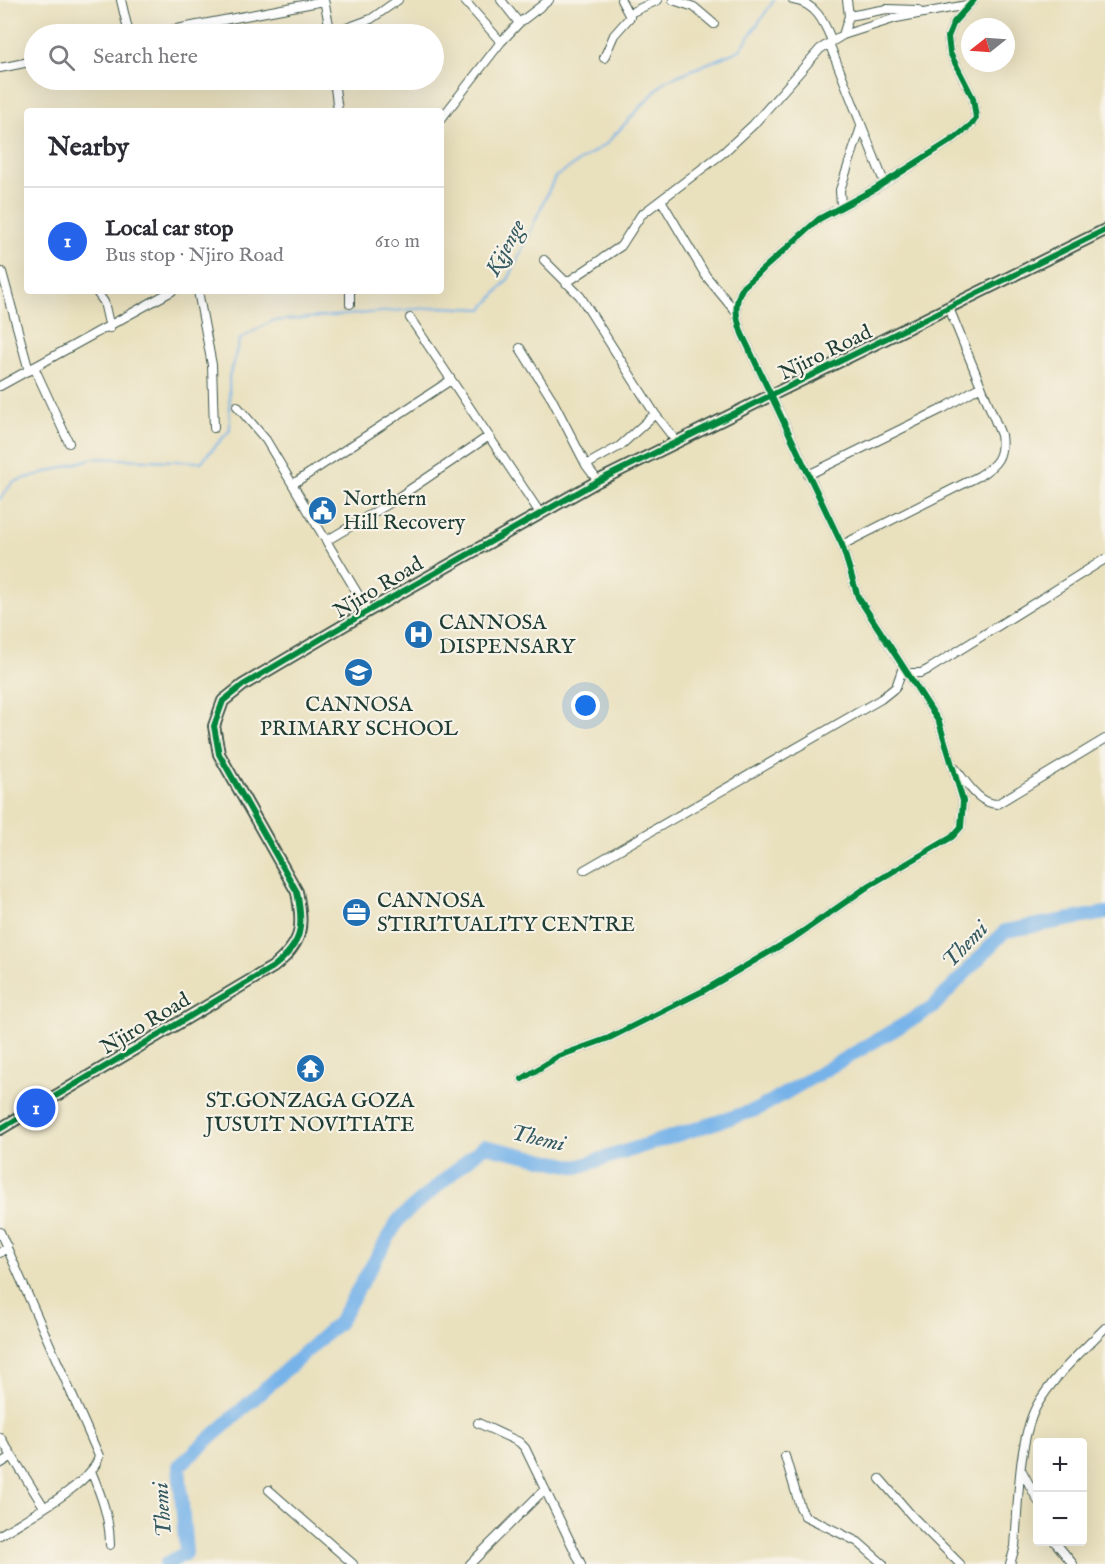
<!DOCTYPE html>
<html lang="en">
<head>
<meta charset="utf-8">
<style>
  :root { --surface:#fff; --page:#f2f2f3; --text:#2b2b33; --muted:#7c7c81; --line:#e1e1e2; --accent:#2563eb }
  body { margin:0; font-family:"IM FELL English",serif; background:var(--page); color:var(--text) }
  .controls { position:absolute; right:18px; bottom:18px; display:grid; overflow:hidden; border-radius:6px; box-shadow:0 6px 24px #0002 }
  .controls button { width:54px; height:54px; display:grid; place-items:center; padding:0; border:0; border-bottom:2px solid var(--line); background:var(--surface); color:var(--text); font:30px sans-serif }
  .compass { position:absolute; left:961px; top:18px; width:54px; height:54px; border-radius:50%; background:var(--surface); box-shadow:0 6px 24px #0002; rotate:253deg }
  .you { position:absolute; left:586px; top:706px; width:21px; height:21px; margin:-15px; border:4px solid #fff; border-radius:50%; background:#1a73e8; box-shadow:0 0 0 9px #1a73e833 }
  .badge { display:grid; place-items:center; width:39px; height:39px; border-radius:50%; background:var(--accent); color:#fff; font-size:20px; font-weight:700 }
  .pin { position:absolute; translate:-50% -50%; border:3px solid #fff; box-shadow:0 2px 6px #0006 }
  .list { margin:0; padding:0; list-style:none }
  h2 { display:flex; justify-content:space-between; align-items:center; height:78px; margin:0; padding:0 24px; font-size:26px }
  h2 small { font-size:20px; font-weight:400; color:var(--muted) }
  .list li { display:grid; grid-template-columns:39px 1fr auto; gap:18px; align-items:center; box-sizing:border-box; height:108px; padding:0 24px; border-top:2px solid var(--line) }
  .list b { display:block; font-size:22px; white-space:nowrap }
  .list p { margin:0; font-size:20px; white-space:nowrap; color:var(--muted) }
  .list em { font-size:20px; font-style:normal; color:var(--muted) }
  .icon { flex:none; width:33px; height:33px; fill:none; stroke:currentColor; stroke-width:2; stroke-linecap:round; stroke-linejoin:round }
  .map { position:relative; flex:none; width:1105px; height:1564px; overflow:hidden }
  .search { position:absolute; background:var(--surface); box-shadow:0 6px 24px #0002; left:24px; top:24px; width:420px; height:66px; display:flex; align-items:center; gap:15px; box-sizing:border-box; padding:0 21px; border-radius:33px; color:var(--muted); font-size:22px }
  .panel { position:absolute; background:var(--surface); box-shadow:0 6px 24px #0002; left:24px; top:108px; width:420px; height:186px; border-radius:6px }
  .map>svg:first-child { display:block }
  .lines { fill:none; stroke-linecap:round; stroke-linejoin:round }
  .stream { stroke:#77b3e9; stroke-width:2 }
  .river { stroke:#77b3e9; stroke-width:14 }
  .street-casing { stroke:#3d5549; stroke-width:10 }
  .secondary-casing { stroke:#3d5549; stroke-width:14 }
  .street { stroke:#fff; stroke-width:8 }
  .secondary { stroke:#f9e7c3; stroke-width:10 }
  .cycleway-casing { stroke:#f7f3e8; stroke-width:10 }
  .cycleway { stroke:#00873e; stroke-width:6 }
  .labels { text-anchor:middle; stroke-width:4.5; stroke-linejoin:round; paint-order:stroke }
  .street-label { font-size:21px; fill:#1f3d34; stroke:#f7f3e8 }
  .poi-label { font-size:21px; fill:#1f3d34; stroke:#f7f3e8; text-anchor:start }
  .water-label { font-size:22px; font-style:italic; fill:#355a61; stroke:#f7f3e8 }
</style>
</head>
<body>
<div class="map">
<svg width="1105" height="1564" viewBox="0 0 1105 1564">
  <rect width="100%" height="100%" fill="#f7f3e8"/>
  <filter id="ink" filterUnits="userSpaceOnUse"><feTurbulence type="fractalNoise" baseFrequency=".0167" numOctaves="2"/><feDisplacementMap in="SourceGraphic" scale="12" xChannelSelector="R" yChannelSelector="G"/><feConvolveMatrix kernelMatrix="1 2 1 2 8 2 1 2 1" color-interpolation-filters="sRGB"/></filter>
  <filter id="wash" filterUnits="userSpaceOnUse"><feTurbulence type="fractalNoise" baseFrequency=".008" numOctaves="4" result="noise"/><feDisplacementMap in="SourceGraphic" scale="24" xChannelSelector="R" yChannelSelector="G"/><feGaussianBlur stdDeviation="1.35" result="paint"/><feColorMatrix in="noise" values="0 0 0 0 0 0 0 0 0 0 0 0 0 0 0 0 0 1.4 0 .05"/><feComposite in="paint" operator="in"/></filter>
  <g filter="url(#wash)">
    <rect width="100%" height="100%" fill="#e9e0bd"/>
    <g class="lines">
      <!-- stream -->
      <path class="stream" d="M0 499 13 482 94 458 201 462 230 430 229 377 240 339 272 321 440 307 483 309 509 278 555 177 606 144 665 81 740 50 774 0"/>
      <!-- river -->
      <path class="river" d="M166 1564 186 1553 179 1466 339 1322 399 1219 484 1146 577 1167 758 1109 932 1008 1005 931 1105 913"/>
    </g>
  </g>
  <g filter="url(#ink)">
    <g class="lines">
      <defs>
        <path id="street" d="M121 0 129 34
          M324 0 331 34
          M464 0 501 42
          M501 0 519 23
          M673 0 694 7 714 24
          M793 0C816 3 824 22 832 41
          M630 13 658 0
          M849 16 887 9 918 10
          M150 34 324 1
          M331 34 371 19 398 0
          M843 35 849 16 847 0
          M829 43 884 182
          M604 58 614 35 630 17 621 0
          M0 68 34 61
          M334 80 338 111
          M441 119 501 42 519 23 549 0
          M661 200 706 276 735 311
          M841 206 840 190 861 127
          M544 260 580 296 655 414 676 441
          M2 272 29 371
          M566 283 621 246 641 215 724 152 753 125 820 49 843 35 896 18 967 5
          M96 291 104 302 110 328
          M198 291 212 365 214 428
          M350 291V304
          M410 318 540 513
          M520 348 552 399 586 465 598 481
          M34 367 69 443
          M0 386 172 291
          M237 406 266 440 368 611
          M586 465 620 446 655 414
          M808 475 944 408 981 386
          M293 484 451 380
          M326 541 390 503 489 436
          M842 545 979 476C997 465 1004 456 1001 435L949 308
          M907 673H921L929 669 1105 559
          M954 767C965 780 978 804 997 804L1105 739
          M584 870 881 699 896 687 903 667
          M522 1079 559 1056 609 1038 703 991 795 937 870 885 952 837 961 827 963 801 939 722 858 597 842 545 742 334C736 317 733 304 743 287L819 219 873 190 955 138 972 124 976 118 973 98 950 53 948 37 954 22 974 0
          M0 1232 99 1456C94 1483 23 1520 0 1535
          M0 1253 7 1246
          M478 1423 519 1442 525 1448 581 1564
          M0 1437 44 1507
          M785 1456 800 1507 805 1516 858 1542 883 1564
          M0 1464 11 1457
          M91 1471C101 1495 110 1518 110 1545
          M1022 1471 1038 1501
          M880 1479 913 1517 960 1564
          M269 1490 353 1564
          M1055 1542 1073 1564
          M470 1564 545 1489
          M1010 1564 1015 1547C1018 1508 1018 1442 1036 1407 1052 1378 1082 1351 1105 1328"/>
        <path id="secondary" d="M0 1129 273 967C303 943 304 927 297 892L219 754 214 726 223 701 243 685 368 611 598 481 1105 230"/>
      </defs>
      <!-- street casing -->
      <use href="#street" class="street-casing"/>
      <!-- secondary casing -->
      <use href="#secondary" class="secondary-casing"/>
      <!-- street -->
      <use href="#street" class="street"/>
      <!-- secondary -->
      <use href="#secondary" class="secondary"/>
      <defs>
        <path id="cycleway" d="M522 1079 559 1056 609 1038 703 991 795 937 870 885 952 837 961 827 963 801 939 722 858 597 842 545 742 334C736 317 733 304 743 287L819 219 873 190 955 138 972 124 976 118 973 98 950 53 948 37 954 22 974 0
          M0 1129 273 967C303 943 304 927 297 892L219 754 214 726 223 701 243 685 368 611 598 481 1105 230"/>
      </defs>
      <!-- cycleway casing -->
      <use href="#cycleway" class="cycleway-casing"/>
      <!-- cycleway -->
      <use href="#cycleway" class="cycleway"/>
    </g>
  </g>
  <!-- icons -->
  <defs>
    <symbol id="civic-disc" viewBox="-11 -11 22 22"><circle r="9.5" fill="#1f6fb2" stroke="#f7f3e8"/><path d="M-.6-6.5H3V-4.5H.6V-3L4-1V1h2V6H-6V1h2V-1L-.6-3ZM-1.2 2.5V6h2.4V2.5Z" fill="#fff"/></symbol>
    <symbol id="hospital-disc" viewBox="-11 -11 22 22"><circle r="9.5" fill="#1f6fb2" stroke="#f7f3e8"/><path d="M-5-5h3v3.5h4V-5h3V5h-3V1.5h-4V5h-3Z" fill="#fff"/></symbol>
    <symbol id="school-disc" viewBox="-11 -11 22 22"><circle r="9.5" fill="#1f6fb2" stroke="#f7f3e8"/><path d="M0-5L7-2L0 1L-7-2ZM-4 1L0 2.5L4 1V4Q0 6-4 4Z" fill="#fff"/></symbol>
    <symbol id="office-disc" viewBox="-11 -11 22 22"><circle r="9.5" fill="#1f6fb2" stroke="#f7f3e8"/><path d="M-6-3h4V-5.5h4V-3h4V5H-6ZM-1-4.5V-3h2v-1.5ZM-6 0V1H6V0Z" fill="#fff"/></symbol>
    <symbol id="temple-disc" viewBox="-11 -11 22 22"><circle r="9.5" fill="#1f6fb2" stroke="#f7f3e8"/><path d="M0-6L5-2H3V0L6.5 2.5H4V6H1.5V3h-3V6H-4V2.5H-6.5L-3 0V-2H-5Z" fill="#fff"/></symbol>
  </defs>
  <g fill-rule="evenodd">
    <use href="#civic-disc" x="306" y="494" width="33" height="33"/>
    <use href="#hospital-disc" x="402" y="618" width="33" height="33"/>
    <use href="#school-disc" x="342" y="656" width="33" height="33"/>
    <use href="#office-disc" x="340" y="896" width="33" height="33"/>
    <use href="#temple-disc" x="294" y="1052" width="33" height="33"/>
  </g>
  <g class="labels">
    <!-- street labels -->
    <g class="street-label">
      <text transform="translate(825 352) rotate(-26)" y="7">Njiro Road</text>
      <text transform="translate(378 587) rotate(-31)" y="7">Njiro Road</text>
      <text transform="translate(145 1023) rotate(-31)" y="7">Njiro Road</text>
    </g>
    <!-- poi labels -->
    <g class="poi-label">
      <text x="343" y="505">Northern<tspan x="343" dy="24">Hill Recovery</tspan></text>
      <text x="439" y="629">CANNOSA<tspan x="439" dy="24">DISPENSARY</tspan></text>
      <text x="359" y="711" text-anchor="middle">CANNOSA<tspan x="359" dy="24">PRIMARY SCHOOL</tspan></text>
      <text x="377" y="907">CANNOSA<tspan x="377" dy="24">STIRITUALITY CENTRE</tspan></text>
      <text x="310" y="1107" text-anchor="middle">ST.GONZAGA GOZA<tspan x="310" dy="24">JUSUIT NOVITIATE</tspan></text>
    </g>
    <!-- water labels -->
    <g class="water-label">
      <text transform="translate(504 247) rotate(-62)" y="8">Kijenge</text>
      <text transform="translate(964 944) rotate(-46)" y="8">Themi</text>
      <text transform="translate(538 1137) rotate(13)" y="8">Themi</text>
      <text transform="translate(161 1510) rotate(-94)" y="8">Themi</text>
    </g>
  </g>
</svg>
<div class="controls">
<button>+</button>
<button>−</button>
</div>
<svg class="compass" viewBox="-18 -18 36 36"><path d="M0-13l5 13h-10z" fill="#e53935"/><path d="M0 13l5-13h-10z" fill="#7c7c81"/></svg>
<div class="you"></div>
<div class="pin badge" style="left:36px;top:1108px">1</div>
<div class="search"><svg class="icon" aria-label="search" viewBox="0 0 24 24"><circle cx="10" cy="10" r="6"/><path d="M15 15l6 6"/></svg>Search here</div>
<section class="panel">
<h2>Nearby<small></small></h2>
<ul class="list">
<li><span class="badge">1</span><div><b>Local car stop</b><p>Bus stop · Njiro Road</p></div><em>610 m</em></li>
</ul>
</section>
</div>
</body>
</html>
